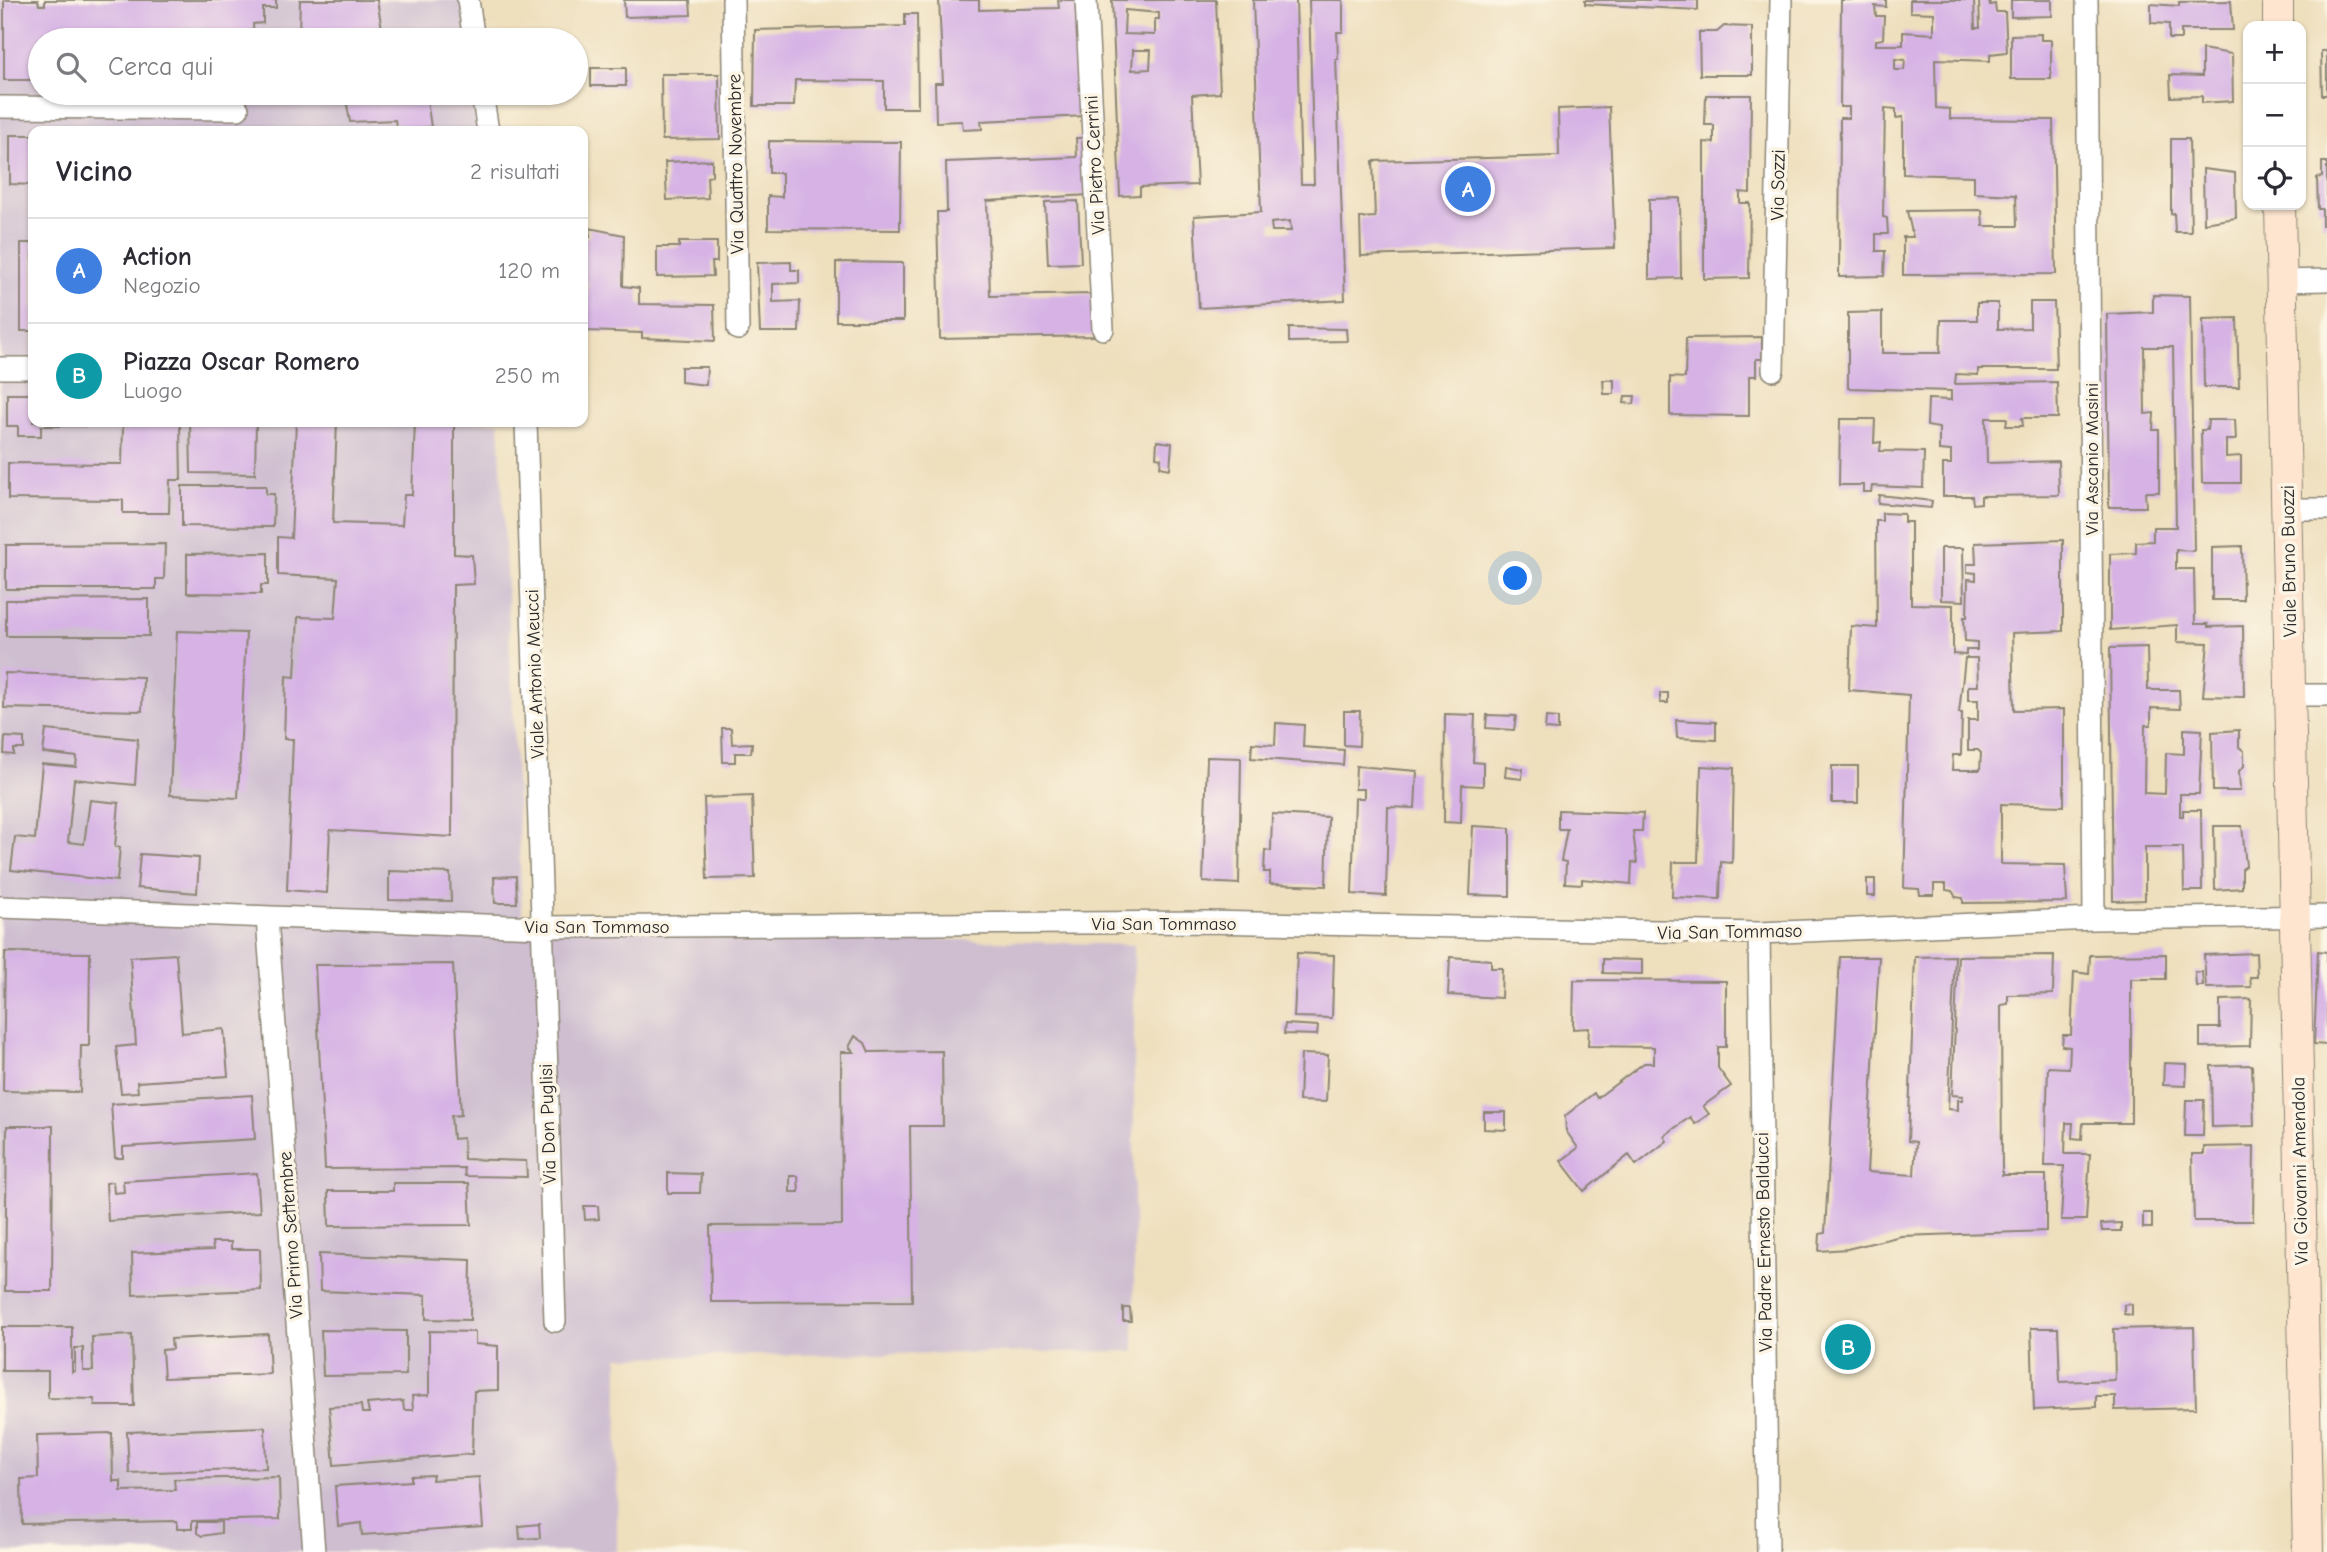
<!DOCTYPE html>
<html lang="it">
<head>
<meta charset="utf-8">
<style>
  :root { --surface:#fff; --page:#f7f7f7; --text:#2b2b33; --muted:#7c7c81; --line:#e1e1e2; --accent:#b5179e }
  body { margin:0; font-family:"Comic Neue",sans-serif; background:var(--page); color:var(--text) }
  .controls { position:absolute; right:21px; top:21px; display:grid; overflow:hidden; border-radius:14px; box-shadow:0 2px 5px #0004 }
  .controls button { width:63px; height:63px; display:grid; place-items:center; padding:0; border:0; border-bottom:2px solid var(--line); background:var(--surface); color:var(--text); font:35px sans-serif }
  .you { position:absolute; left:1516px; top:579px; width:24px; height:24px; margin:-18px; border:5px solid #fff; border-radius:50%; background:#1a73e8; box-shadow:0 0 0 10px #1a73e833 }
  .badge { display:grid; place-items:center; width:46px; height:46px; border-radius:50%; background:var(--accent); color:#fff; font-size:23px; font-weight:700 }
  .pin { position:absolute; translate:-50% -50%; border:4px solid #fff; box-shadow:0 2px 7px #0006 }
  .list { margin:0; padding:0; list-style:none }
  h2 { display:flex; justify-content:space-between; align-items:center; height:91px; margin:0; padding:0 28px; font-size:30px }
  h2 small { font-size:23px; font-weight:400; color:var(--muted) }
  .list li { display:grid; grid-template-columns:46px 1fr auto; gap:21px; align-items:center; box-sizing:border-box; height:105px; padding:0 28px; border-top:2px solid var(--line) }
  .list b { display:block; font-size:26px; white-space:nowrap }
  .list p { margin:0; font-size:23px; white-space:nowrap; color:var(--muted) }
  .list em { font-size:23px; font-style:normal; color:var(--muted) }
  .icon { flex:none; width:38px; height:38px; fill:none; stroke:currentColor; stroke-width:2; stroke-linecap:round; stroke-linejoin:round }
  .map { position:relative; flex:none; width:2327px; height:1552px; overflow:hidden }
  .search { position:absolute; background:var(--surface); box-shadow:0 2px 5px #0004; left:28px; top:28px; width:560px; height:77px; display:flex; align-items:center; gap:18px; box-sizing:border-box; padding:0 24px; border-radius:38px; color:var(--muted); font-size:26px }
  .panel { position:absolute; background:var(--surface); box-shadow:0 2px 5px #0004; left:28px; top:126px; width:560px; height:301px; border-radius:14px }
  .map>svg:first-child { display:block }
  .industrial { fill:#cebed0 }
  .building { fill:#d6b2e5; fill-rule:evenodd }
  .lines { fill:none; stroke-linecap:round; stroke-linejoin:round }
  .street-casing { stroke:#8c8574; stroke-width:24 }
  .secondary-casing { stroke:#8c8574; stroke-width:32 }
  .street { stroke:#fff; stroke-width:21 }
  .secondary { stroke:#fde5d0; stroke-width:30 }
  .labels { text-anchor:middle; stroke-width:7; stroke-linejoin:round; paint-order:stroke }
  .street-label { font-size:19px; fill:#2b2b2b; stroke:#fcf5e5 }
</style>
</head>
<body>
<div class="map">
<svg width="2327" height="1552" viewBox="0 0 2327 1552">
  <rect width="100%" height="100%" fill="#fcf5e5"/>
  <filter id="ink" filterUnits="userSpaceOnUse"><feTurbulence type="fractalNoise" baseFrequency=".0143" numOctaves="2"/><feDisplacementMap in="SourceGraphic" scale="14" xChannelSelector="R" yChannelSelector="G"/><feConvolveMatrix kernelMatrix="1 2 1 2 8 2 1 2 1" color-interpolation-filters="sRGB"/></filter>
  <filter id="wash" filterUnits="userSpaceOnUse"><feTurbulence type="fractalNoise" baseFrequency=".00686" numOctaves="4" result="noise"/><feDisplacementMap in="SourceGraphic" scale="28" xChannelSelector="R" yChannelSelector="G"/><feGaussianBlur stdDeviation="1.57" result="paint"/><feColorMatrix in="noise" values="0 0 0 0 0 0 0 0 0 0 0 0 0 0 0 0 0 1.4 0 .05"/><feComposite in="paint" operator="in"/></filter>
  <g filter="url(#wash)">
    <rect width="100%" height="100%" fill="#eedfbd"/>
    <!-- industrial -->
    <path class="industrial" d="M0 0H469L472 40H40V93H477L481 131H33V422H499L523 927 1134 945V1351L618 1357 617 1552H0Z"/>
    <g id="blocks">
      <!-- building -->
      <path class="building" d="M4 0H38L39 5H45V0H276V8H263V23L253 24 254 40H40V80H4Z
        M300 0H377L384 40H337V35H299Z
        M624 0H690L691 15 625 17Z
        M939 0H979V10L1059 8 1058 0H1082L1086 116 981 121 982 129 963 130 962 121 936 122 935 83H943Z
        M1112 0H1216L1220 93 1192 95 1197 185 1140 187V195L1120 196ZM1125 10 1159 13V19H1155V35L1124 34ZM1133 50H1151L1150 69 1132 70Z
        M1253 0H1296L1301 184H1314L1309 0H1343V32H1337L1338 59H1336L1345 300 1199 308 1194 216 1261 212ZM1290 221 1291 231H1272L1271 223Z
        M1585 0H1698V10L1585 4Z
        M1841 0H1886V7L1875 6 1876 16H1884L1883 39 1876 40V45H1903V32L1934 34V13L1910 12V0H1974L1975 28H1980L1979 0H1989L1990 5 1995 4 1996 12H2005L2007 52 1990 54V61L1935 59 1936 108 1950 109V119L2053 120 2056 274 1903 275V237H1913L1907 211 1982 210 1983 226H2017L2016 195 1974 193V176L1903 174V117L1896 118V109L1885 108 1883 217 1887 218 1888 234H1876V251H1885L1884 276 1839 277 1840 118H1849V107H1840ZM1895 59 1905 60 1904 70H1895Z
        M2011 0H2052V16L2011 17Z
        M2231 1 2233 30H2181V39H2169V24L2151 23V4L2179 6V2Z
        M905 14H917L918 108H884V81L795 80 794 106H754L755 30 905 26Z
        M1724 26 1752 27V75H1700L1699 32H1717Z
        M2041 34V40H2051V79H2011V35Z
        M2202 49 2232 54 2233 101 2202 103V96L2171 97 2170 75 2202 76Z
        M2321 51H2327V95H2322Z
        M591 68H626V86H591Z
        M661 74H719L720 139 662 140Z
        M345 93H426L431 127 397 131 395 120 350 122Z
        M1706 95H1751L1750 193 1740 192V203H1750L1749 278 1704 279V142L1714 143V125H1705Z
        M1609 107 1615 248 1361 256 1360 218 1375 217 1373 161 1559 156 1558 109Z
        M10 135H33V185L10 184Z
        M1076 138H1087L1089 195 987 201 990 296 1092 294 1095 336 940 339 937 212H947L946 162 1077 157Z
        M2171 139H2189L2191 232H2175L2174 213 2171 214Z
        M769 141 901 142 900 230 768 229V196L782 197V173H769Z
        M712 160V176L707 177 708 198 667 200 665 162Z
        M2322 162H2327V225H2322V209H2318L2317 178 2322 177Z
        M583 166H587L586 182H583Z
        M2203 169 2235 173 2236 218 2204 223Z
        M1680 198 1681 278 1649 279V199Z
        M1078 201 1081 263 1048 264 1045 202Z
        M589 228 624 235 623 286 639 288V304L714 305 715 341 642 338V333L587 331 588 281H583V237H590Z
        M679 242H717V262H712L713 276 657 277V247H679Z
        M21 243H33V331H21Z
        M791 262V270H799V283L773 284V302L800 301 799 332H760L757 263Z
        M836 262 903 263V321H836Z
        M2153 295 2190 296 2194 551 2176 550V569H2194L2195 624H2208V627L2243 626 2244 697 2203 696 2208 643 2177 642V625L2110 630V554L2136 553V542L2153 541V527H2176L2173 347H2144L2145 414 2154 413 2153 430H2159V492H2145L2146 507H2109L2107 314 2153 312Z
        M2030 302H2054L2056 369H1978V375L1956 374 1955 384 2057 382 2058 418H2022L2023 426H2006L2007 418H1986L1987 463 2058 461 2059 495 1981 496V503L1973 504 1972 496H1943V464H1951V451L1939 450V428L1927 426 1928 399 1951 400V391L1848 388V313L1882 312V353H1940L1941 320H1977V303H1998V329L2030 328Z
        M2237 318 2239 387H2204L2203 319Z
        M1289 328 1346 329 1347 341 1289 342Z
        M1762 337V359H1756V376H1749V416L1670 415V377L1685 378 1686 338Z
        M681 367H707L706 385 681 382Z
        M1603 380H1614V394H1604Z
        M7 394H33V422H180L181 480H170L169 513H123V500L8 499V463L122 464 123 426H41V436H18V426H7Z
        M1625 396H1635L1634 404 1624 403Z
        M1840 419H1875L1874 443 1881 442 1880 451 1924 452 1923 488 1872 486 1871 492H1863V485H1839Z
        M2208 420H2235L2236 440H2226V457L2241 456V483H2202L2201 430H2207Z
        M190 422H256L255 474 191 473Z
        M296 422H337L333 523 402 525 404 495H412L415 422H454V554L472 555 474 584 453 585 452 837 330 830 327 893 287 890 293 739H284L286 676 295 677 298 617 335 618 338 578 278 575V537L291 538Z
        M1157 441 1172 443 1170 469 1160 467 1161 458 1156 457Z
        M182 486H266V494H274L273 527 182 526Z
        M1879 495 1932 501 1931 508 1878 503Z
        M1882 513 1904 514V522H1911V604L1953 605V654L1966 655V650H1977V642L1965 641 1964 617H1967L1968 579 1976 580V573L1967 572V564H1976L1975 543 2063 540V631L2012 633 2014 710 2064 709V806L2001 804V864L2065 865 2067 902 1963 903V898L1956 897 1952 891 1946 890V884H1934V895H1920L1919 889 1904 888 1909 695 1849 690 1851 626 1877 628 1876 521H1882ZM1965 658H1977L1978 686H1968V700H1978V720H1968V750H1978L1981 753 1980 770H1952L1953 755H1961L1962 713H1959Z
        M165 544 164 579H156V589H6V545Z
        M2242 546 2243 600H2212V547Z
        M1941 548H1963L1964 601 1941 600Z
        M268 553V585H261V594L187 593V554Z
        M149 599V636H6V600Z
        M177 631 246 633 238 798 170 795Z
        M2147 647 2148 690H2179L2180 709 2151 708V725H2145L2144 793 2165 794 2166 753 2184 754V729L2202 730 2199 794H2180V816H2183V810H2201L2202 891H2184L2183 847H2145V900L2113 901 2110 648Z
        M5 673 143 677 142 711 4 708Z
        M1660 693H1668V703H1660Z
        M1344 711H1360L1359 746 1344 745Z
        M1445 714 1475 715 1473 762 1483 763V786L1462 785 1461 823 1444 822Z
        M1487 715 1516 716 1514 730 1486 728Z
        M1546 717 1558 718V730L1545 729Z
        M1676 720 1716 722V740L1677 738Z
        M1276 723 1304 725 1303 747 1344 750 1343 765 1251 758 1252 743 1275 745Z
        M722 728H731L732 744 752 743 751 753H735V762H723Z
        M46 730 138 739 135 785 74 779 68 842 84 844 90 800 119 803 115 847H120L117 881 11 870 15 837 35 839 42 764 76 767 77 757 43 753Z
        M2239 730V747L2244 751V766L2239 771 2240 791H2213L2212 732Z
        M5 737 24 738V749H14V755L4 754Z
        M1207 757 1241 758 1239 884 1203 882Z
        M1356 766 1417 771 1415 808 1388 807 1386 896 1352 894 1355 798H1364V789H1355Z
        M1506 766 1523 769 1522 779 1505 777Z
        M1701 766 1734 768 1732 863 1721 862 1720 899 1672 897 1673 862H1698Z
        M1832 766H1858V803H1832Z
        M752 796 755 878 707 879 704 798Z
        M1558 810 1643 813 1642 831H1633L1637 863 1632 862 1631 884 1582 879V884L1565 883 1566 862 1561 861 1567 829H1558Z
        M1272 814 1328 817 1326 886 1270 884V872H1264L1265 850 1271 851Z
        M1473 826 1510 828V896L1470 895Z
        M2214 826H2242L2246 866 2242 869V888L2215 890Z
        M140 854 199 858 197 893 137 888Z
        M389 871 450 873 451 901 389 900Z
        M516 876 517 903H495L494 877Z
        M1867 879H1875V896H1867Z
        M2318 951 2327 952V1045L2314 1044Z
        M5 952 90 953 89 1046H81L80 1092 3 1091Z
        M1297 953 1334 955 1332 1018 1294 1017Z
        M2256 953 2257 977H2250L2251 987 2206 988 2204 955Z
        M176 954 182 1033 224 1029 228 1076 137 1082 138 1092 121 1093 116 1047 136 1045 130 957Z
        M2166 954V979H2131V1123H2083L2082 1139 2072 1138 2073 1123H2066L2065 1154H2090L2086 1220H2061L2064 1166H2045L2048 1067 2069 1068 2070 1047 2062 1046 2063 1035H2071L2074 972 2089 974 2090 955Z
        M2054 955 2053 994 2008 995V1004L2001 1005 2002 1175H2046V1231L1901 1236 1847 1249 1819 1251 1820 1234 1825 1233 1840 957H1879L1867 1172 1914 1175 1916 1142 1908 1141 1915 957 1955 956 1948 1109 1958 1110V1100H1962L1963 1096 1952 1095 1958 956Z
        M1450 957 1491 960V968H1502L1501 998 1448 995Z
        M1603 959 1642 960V974L1603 973Z
        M453 964 461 1115 451 1116 453 1139 463 1138 464 1159 526 1161 527 1177 465 1176 464 1168 325 1169 315 965Z
        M2195 972H2202L2203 986H2196Z
        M1574 980 1726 981V1047H1718V1068L1731 1086 1703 1106 1709 1114 1695 1124 1690 1117 1664 1136 1667 1141 1636 1165 1629 1155 1584 1191 1561 1161 1578 1148 1566 1131 1565 1116 1594 1093 1597 1098 1644 1063H1654V1047L1588 1046 1589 1028 1573 1029Z
        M2251 999 2250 1046 2200 1047V1028H2220V1000Z
        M1285 1024 1318 1026 1317 1035 1284 1034Z
        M855 1036 865 1043 869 1052 942 1051 943 1126H910L912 1301 711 1302 710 1226 842 1225 841 1052H854L849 1047Z
        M1301 1054 1328 1055 1326 1102 1299 1101Z
        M2164 1063 2187 1064 2186 1086 2163 1085Z
        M2252 1065 2254 1126 2212 1127 2211 1066Z
        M252 1095 255 1139 123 1147V1158H115L111 1104Z
        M2186 1100H2204L2203 1136H2185Z
        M1484 1112H1506V1130L1484 1129Z
        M7 1126H53L52 1291H5Z
        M2254 1146 2253 1221H2194L2192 1154H2204V1147Z
        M257 1173 260 1212 108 1221 106 1183 113 1182 114 1193 124 1192 123 1181Z
        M668 1173 701 1174 700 1193H668Z
        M790 1176H798L799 1192H790Z
        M393 1183H469L471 1225 329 1226 328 1191H393Z
        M584 1206H598L599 1219 585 1220Z
        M2143 1213H2152V1228H2143Z
        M2121 1223V1231H2102L2101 1224Z
        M212 1242H231V1249H260L261 1290 133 1295 132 1253 213 1250Z
        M319 1254 471 1260 470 1320 426 1319V1295L320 1291Z
        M2132 1304V1315L2124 1314V1305Z
        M1123 1308H1130L1131 1321H1123Z
        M2 1327H72V1372L75 1371V1348H83V1371H93L92 1337 132 1335 134 1406H95L94 1399 48 1398V1371H2Z
        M2194 1327 2196 1408 2115 1410V1396H2096V1407L2034 1410 2031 1328H2058L2060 1382 2115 1380 2114 1329Z
        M321 1330 406 1331V1375L323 1376Z
        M429 1331 475 1332V1344L498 1346V1390L474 1391 472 1454 334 1465 329 1407 361 1405 362 1413H369L367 1404 403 1401 404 1410H413L412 1396 429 1395Z
        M268 1334 270 1374 164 1378 162 1350 172 1349 171 1339Z
        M265 1427 266 1468 129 1473 127 1432Z
        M112 1433 113 1481H121V1491L175 1490 174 1479 279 1477 280 1519 192 1521V1529H177V1521L22 1524 21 1479 38 1478 37 1435Z
        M433 1475 432 1480 479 1477 483 1527 362 1535 361 1523 338 1526 335 1486 411 1481V1476Z
        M197 1522H221V1533L202 1536 197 1533Z
        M539 1524 540 1538 520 1539 519 1526Z"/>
    </g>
  </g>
  <g filter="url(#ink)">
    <use href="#blocks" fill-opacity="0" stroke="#8c8574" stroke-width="2"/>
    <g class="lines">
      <defs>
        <path id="street" d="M468 0 474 40
          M733 0 738 329
          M1086 0 1103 329
          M2087 0 2094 919
          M482 93 488 131
          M0 107 238 109
          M2281 281 2327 280
          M0 368H33
          M1773 370 1781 0
          M526 422 555 1321
          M2288 509H2327
          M2291 695H2327
          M0 907 540 927 1206 922 1759 933 2094 919 2327 916
          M267 918 314 1552
          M1759 933 1768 1552"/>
        <path id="secondary" d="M2278 0V26
          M2280 205 2308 1552"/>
      </defs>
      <!-- street casing -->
      <use href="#street" class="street-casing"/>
      <!-- secondary casing -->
      <use href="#secondary" class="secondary-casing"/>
      <!-- street -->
      <use href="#street" class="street"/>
      <!-- secondary -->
      <use href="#secondary" class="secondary"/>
    </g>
  </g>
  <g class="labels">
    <!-- street labels -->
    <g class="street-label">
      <text transform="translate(735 164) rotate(-91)" y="7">Via Quattro Novembre</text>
      <text transform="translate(1094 165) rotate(-93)" y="7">Via Pietro Cerrini</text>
      <text transform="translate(1777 185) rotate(-89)" y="7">Via Sozzi</text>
      <text transform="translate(2091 459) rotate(-90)" y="7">Via Ascanio Masini</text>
      <text transform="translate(2288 561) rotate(-91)" y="7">Viale Bruno Buozzi</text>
      <text transform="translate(534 674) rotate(-92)" y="7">Viale Antonio Meucci</text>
      <text x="1164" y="930">Via San Tommaso</text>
      <text x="597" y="933">Via San Tommaso</text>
      <text transform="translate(1730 931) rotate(-1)" y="7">Via San Tommaso</text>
      <text transform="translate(547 1124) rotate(-92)" y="7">Via Don Puglisi</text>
      <text transform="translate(2299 1171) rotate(-91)" y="7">Via Giovanni Amendola</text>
      <text transform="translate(290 1235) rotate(-94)" y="7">Via Primo Settembre</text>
      <text transform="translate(1763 1242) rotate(-91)" y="7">Via Padre Ernesto Balducci</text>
    </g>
  </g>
</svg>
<div class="controls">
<button>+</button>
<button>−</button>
<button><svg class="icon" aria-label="locate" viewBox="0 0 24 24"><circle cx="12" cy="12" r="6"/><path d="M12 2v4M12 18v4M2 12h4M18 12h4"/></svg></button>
</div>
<div class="you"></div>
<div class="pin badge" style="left:1468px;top:189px;background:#3f7fe0">A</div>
<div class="pin badge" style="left:1848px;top:1347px;background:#0f9aa8">B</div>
<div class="search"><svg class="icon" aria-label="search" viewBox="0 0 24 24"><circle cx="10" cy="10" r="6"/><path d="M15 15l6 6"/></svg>Cerca qui</div>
<section class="panel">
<h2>Vicino<small>2 risultati</small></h2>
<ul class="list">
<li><span class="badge" style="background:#3f7fe0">A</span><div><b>Action</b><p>Negozio</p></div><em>120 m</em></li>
<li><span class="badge" style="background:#0f9aa8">B</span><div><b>Piazza Oscar Romero</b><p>Luogo</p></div><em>250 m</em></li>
</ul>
</section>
</div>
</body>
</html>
